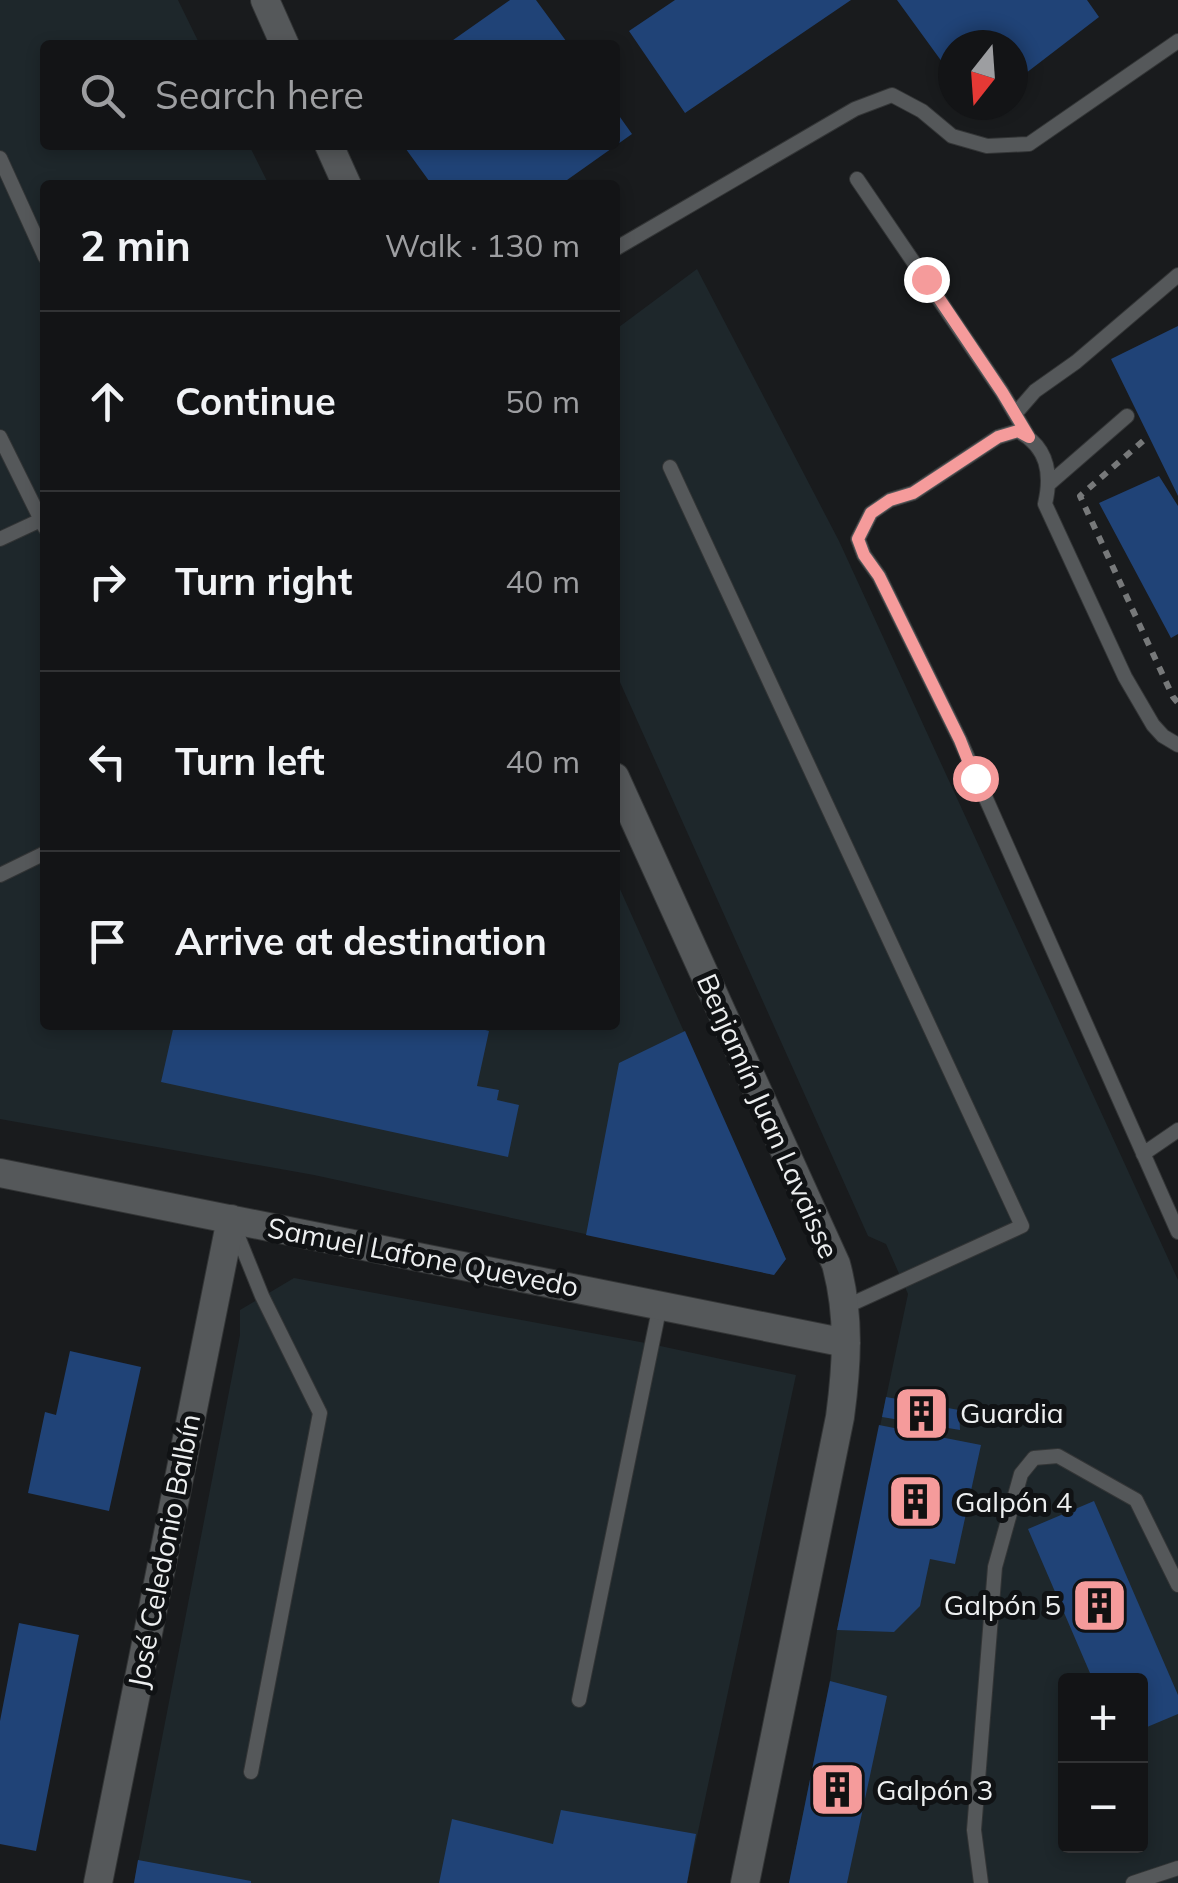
<!DOCTYPE html>
<html lang="en">
<head>
<meta charset="utf-8">
<style>
  :root { --surface:#131416; --page:#202123; --text:#f1f3f6; --muted:#9d9ea1; --line:#323335 }
  body { margin:0; font-family:Mulish,sans-serif; background:var(--page); color:var(--text) }
  .controls { position:absolute; right:30px; bottom:30px; display:grid; overflow:hidden; border-radius:10px; box-shadow:0 5px 15px #0003 }
  .controls button { width:90px; height:90px; display:grid; place-items:center; padding:0; border:0; border-bottom:2px solid var(--line); background:var(--surface); color:var(--text); font:50px sans-serif }
  .compass { position:absolute; left:938px; top:30px; width:90px; height:90px; border-radius:50%; background:var(--surface); box-shadow:0 5px 15px #0003; rotate:197deg }
  .stop { position:absolute; width:30px; height:30px; margin:-22px; border:8px solid #f59b9b; border-radius:50%; background:#fff }
  .stop.end { background:#f59b9b; border-color:#fff; box-shadow:0 2px 10px #0008 }
  .list { margin:0; padding:0; list-style:none }
  h2 { display:flex; justify-content:space-between; align-items:center; height:130px; margin:0; padding:0 40px; font-size:42px }
  h2 small { font-size:32px; font-weight:400; color:var(--muted) }
  .list li { display:grid; grid-template-columns:65px 1fr auto; gap:30px; align-items:center; box-sizing:border-box; height:180px; padding:0 40px; border-top:2px solid var(--line) }
  .list b { display:block; font-size:38px; white-space:nowrap }
  .list em { font-size:32px; font-style:normal; color:var(--muted) }
  .icon { flex:none; width:55px; height:55px; fill:none; stroke:currentColor; stroke-width:2; stroke-linecap:round; stroke-linejoin:round }
  .map { position:relative; flex:none; width:1178px; height:1883px; overflow:hidden }
  .search { position:absolute; background:var(--surface); box-shadow:0 5px 15px #0003; left:40px; top:40px; width:580px; height:110px; display:flex; align-items:center; gap:25px; box-sizing:border-box; padding:0 35px; border-radius:10px; color:var(--muted); font-size:38px }
  .panel { position:absolute; background:var(--surface); box-shadow:0 5px 15px #0003; left:40px; top:180px; width:580px; height:850px; border-radius:10px }
  .map>svg:first-child { display:block }
  .built { fill:#1e272b; fill-rule:evenodd }
  .building { fill:#204377 }
  .lines { fill:none; stroke-linecap:round; stroke-linejoin:round }
  .lane-casing { stroke:#333536; stroke-width:16 }
  .street-casing { stroke:#333536; stroke-width:30 }
  .path { stroke:#77797a; stroke-width:6; stroke-dasharray:8 8; stroke-linecap:butt }
  .lane { stroke:#55585a; stroke-width:14 }
  .street { stroke:#55585a; stroke-width:28 }
  .route { stroke:#f59b9b; stroke-width:12 }
  .labels { text-anchor:middle; stroke-width:10; stroke-linejoin:round; paint-order:stroke }
  .street-label { font-size:28px; fill:#edeff0; stroke:#101214 }
  .poi-label { font-size:28px; fill:#edeff0; stroke:#101214; text-anchor:start }
</style>
</head>
<body>
<div class="map">
<svg width="1178" height="1883" viewBox="0 0 1178 1883">
  <rect width="100%" height="100%" fill="#191b1d"/>
  <!-- built -->
  <path class="built" d="M0 0H178L200 45H45V145H249L269 185H45V1025H615V878L786 1259 774 1275 314 1175 0 1119Z
    M697 269 839 541 1178 1280V1883H789L830 1681 837 1630 908 1294 886 1244 868 1236 615 671V330ZM1066 1680H1140V1846H1066Z
    M294 1278 651 1344 796 1375 687 1883H134L240 1335V1310Z"/>
  <!-- building -->
  <path class="building" d="M510 0H536L569 45H446Z
    M675 0H851L685 113 629 31Z
    M897 0H1087L1099 17 1013 83V45H953V77Z
    M615 110 632 134 560 185H432L403 145H615Z
    M1178 326V496L1111 359Z
    M1159 476 1178 506V634L1171 638 1099 503Z
    M174 1025H467L489 1031 477 1086 499 1090 497 1100 519 1105 508 1157 161 1082Z
    M685 1031 786 1259 774 1275 586 1235 619 1063Z
    M70 1351 141 1367 109 1511 28 1493 45 1412 56 1415Z
    M886 1397 959 1410 960 1430 882 1417Z
    M879 1425 981 1445 955 1564 930 1559 920 1606 894 1632 837 1630Z
    M1094 1501 1178 1695V1714L1140 1730V1680H1093L1028 1529Z
    M19 1623 79 1635 36 1851 0 1844V1721Z
    M830 1681 887 1696 847 1883H789Z
    M561 1810 696 1834 687 1883H439L452 1819 553 1844Z
    M138 1860 251 1881V1883H134Z"/>
  <g class="lines">
    <defs>
      <path id="lane" d="M0 158 45 257
        M857 179 1002 392 1028 436
        M615 249 855 109 892 95 922 111 952 136 987 146 1029 144 1178 41
        M1015 414 1035 391 1076 362 1178 275
        M0 437 45 528
        M670 467 1022 1226 845 1307
        M1050 483 1127 416
        M0 539 45 518
        M1178 745 1163 736 1153 725 1125 677 1045 504C1052 474 1048 447 1018 431L998 437 913 493 890 500 871 513 858 539 864 555 879 576 960 740 1178 1232
        M0 875 45 853
        M1143 1154 1178 1130
        M235 1229 262 1296 320 1413 251 1772
        M579 1700 660 1305
        M981 1883 974 1830 995 1567 1021 1474 1034 1458 1058 1456 1136 1500 1178 1585
        M1133 1883 1178 1868"/>
      <path id="street" d="M265 0 285 45
        M329 145 347 185
        M615 777 836 1264C850 1315 847 1365 840 1417L745 1883
        M0 1173 846 1343
        M98 1883 231 1219"/>
    </defs>
    <!-- lane casing -->
    <use href="#lane" class="lane-casing"/>
    <!-- street casing -->
    <use href="#street" class="street-casing"/>
    <!-- path -->
    <path class="path" d="M1143 441 1080 496 1173 697 1178 703"/>
    <!-- lane -->
    <use href="#lane" class="lane"/>
    <!-- street -->
    <use href="#street" class="street"/>
  </g>
  <g class="lines">
    <!-- route -->
    <path class="route" d="M926 279 1002 392 1029 437 1018 431 998 437 913 493 890 500 871 513 858 539 864 555 879 576 960 740 975 778"/>
  </g>
  <!-- icons -->
  <defs>
    <symbol id="building-square" viewBox="-11 -11 22 22"><rect x="-9" y="-9" width="18" height="18" rx="4" fill="#f59b9b" stroke="#101214"/><path d="M-4-6H4V6H1V3H-1V6H-4ZM-2.5-4.3h1.7v1.8h-1.7ZM.8-4.3h1.7v1.8H.8ZM-2.5-1h1.7V.8h-1.7ZM.8-1h1.7V.8H.8Z" fill="#111"/></symbol>
  </defs>
  <g fill-rule="evenodd">
    <use href="#building-square" x="890" y="1382" width="63" height="63"/>
    <use href="#building-square" x="884" y="1470" width="63" height="63"/>
    <use href="#building-square" x="1068" y="1574" width="63" height="63"/>
    <use href="#building-square" x="806" y="1758" width="63" height="63"/>
  </g>
  <g class="labels">
    <!-- street labels -->
    <g class="street-label">
      <text transform="translate(768 1116) rotate(66)" y="10">Benjamín Juan Lavaisse</text>
      <text transform="translate(423 1257) rotate(11)" y="10">Samuel Lafone Quevedo</text>
      <text transform="translate(164 1551) rotate(-79)" y="10">José Celedonio Balbín</text>
    </g>
    <!-- poi labels -->
    <g class="poi-label">
      <text x="960" y="1423">Guardia</text>
      <text x="955" y="1512">Galpón 4</text>
      <text x="1061" y="1615" text-anchor="end">Galpón 5</text>
      <text x="876" y="1800">Galpón 3</text>
    </g>
  </g>
</svg>
<div class="controls">
<button>+</button>
<button>−</button>
</div>
<svg class="compass" viewBox="-18 -18 36 36"><path d="M0-13l5 13h-10z" fill="#e53935"/><path d="M0 13l5-13h-10z" fill="#9d9ea1"/></svg>
<div class="stop" style="left:975px;top:778px"></div>
<div class="stop end" style="left:926px;top:279px"></div>
<div class="search"><svg class="icon" aria-label="search" viewBox="0 0 24 24"><circle cx="10" cy="10" r="6"/><path d="M15 15l6 6"/></svg>Search here</div>
<section class="panel">
<h2>2 min<small>Walk · 130 m</small></h2>
<ul class="list">
<li><svg class="icon" aria-label="ahead" viewBox="0 0 24 24"><path d="M12 20V5M6 11l6-6 6 6"/></svg><div><b>Continue</b></div><em>50 m</em></li>
<li><svg class="icon" aria-label="right" viewBox="0 0 24 24"><path d="M7 20v-9h11M14 6l5 5-5 5"/></svg><div><b>Turn right</b></div><em>40 m</em></li>
<li><svg class="icon" aria-label="left" viewBox="0 0 24 24"><path d="M17 20v-9H6M10 6l-5 5 5 5"/></svg><div><b>Turn left</b></div><em>40 m</em></li>
<li><svg class="icon" aria-label="arrive" viewBox="0 0 24 24"><path d="M6 21V4h12l-3 4 3 4H6"/></svg><div><b>Arrive at destination</b></div></li>
</ul>
</section>
</div>
</body>
</html>
